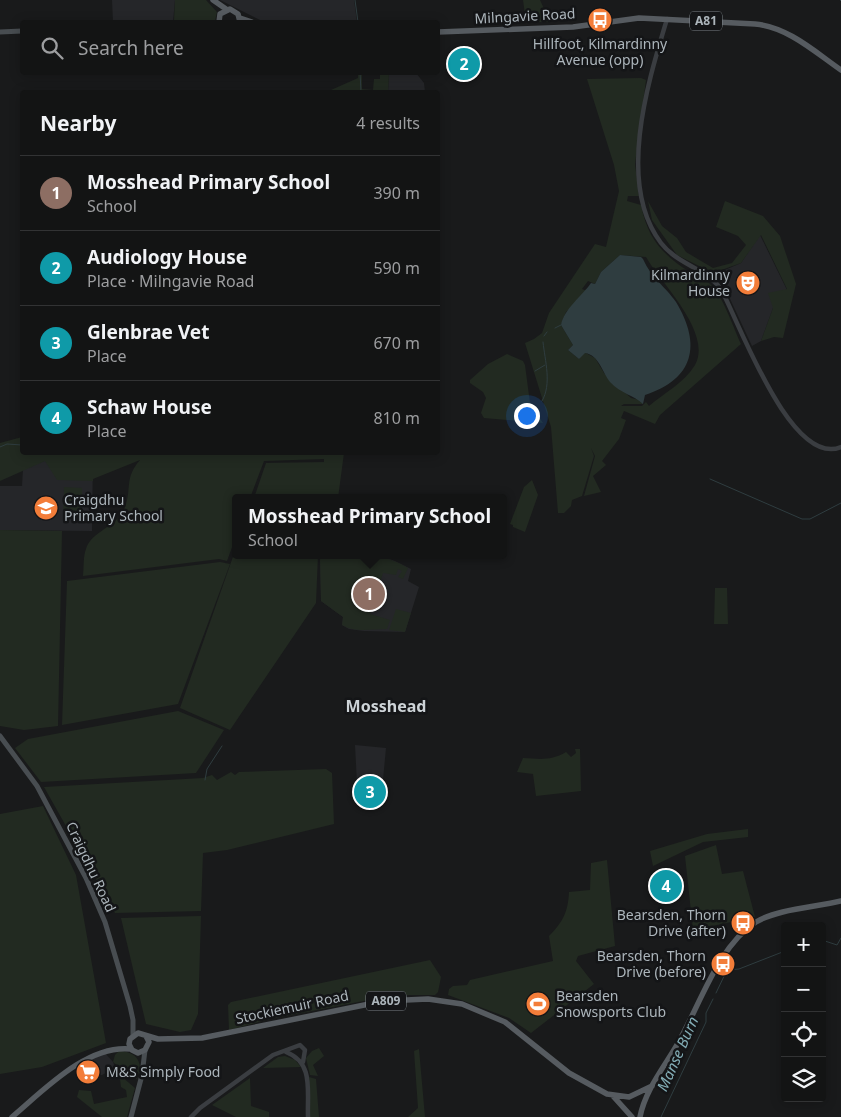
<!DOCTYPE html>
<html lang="en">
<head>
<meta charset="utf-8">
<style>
  :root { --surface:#131414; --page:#1c1d1d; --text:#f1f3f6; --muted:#9d9ea0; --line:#323334; --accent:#f37d39 }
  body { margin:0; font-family:"Noto Sans",sans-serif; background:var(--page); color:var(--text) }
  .controls { position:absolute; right:15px; bottom:15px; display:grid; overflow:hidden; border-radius:5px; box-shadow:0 2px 12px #0003 }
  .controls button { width:45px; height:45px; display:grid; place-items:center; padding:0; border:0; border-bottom:1px solid var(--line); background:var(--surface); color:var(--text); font:25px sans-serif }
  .you { position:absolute; left:526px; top:415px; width:18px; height:18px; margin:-12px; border:4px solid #fff; border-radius:50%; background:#1a73e8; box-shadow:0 0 0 8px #1a73e833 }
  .badge { display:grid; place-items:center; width:32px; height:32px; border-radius:50%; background:var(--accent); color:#fff; font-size:16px; font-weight:700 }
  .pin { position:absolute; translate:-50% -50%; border:2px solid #fff; box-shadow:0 1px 5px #0006 }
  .popup { position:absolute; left:232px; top:494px; width:275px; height:65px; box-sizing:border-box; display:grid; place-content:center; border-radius:5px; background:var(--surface); filter:drop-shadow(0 1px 4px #0005); font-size:16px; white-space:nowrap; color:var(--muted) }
  .popup b { font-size:19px; color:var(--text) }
  .popup::after { content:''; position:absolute; left:50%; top:100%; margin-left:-10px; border:10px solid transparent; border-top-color:var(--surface) }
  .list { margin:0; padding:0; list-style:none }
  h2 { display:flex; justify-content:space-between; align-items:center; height:65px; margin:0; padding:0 20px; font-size:21px }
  h2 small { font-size:16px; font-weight:400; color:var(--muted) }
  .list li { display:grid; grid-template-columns:32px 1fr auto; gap:15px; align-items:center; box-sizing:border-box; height:75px; padding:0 20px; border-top:1px solid var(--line) }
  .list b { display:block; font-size:19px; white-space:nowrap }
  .list p { margin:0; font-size:16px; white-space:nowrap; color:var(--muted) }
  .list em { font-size:16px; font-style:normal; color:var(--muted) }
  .icon { flex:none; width:28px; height:28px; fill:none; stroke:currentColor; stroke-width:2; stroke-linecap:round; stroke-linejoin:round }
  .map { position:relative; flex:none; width:841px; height:1117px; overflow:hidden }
  .search { position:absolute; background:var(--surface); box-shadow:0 2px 12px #0003; left:20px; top:20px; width:420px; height:55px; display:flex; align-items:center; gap:12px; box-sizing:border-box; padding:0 18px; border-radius:5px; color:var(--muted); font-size:19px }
  .panel { position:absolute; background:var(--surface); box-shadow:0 2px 12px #0003; left:20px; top:90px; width:420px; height:365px; border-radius:5px }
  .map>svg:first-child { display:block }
  .built { fill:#252629 }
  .green { fill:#222a21; fill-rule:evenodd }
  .water { fill:#2f3d40 }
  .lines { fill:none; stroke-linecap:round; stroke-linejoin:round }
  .stream { stroke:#2f3d40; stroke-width:1 }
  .tertiary { stroke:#3a3d41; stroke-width:4.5 }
  .secondary { stroke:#484d51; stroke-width:5 }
  .primary { stroke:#565b60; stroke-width:5.5 }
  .labels { text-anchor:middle; stroke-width:5; stroke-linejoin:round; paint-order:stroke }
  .shield { fill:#141517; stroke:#7e858a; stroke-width:1 }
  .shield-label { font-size:12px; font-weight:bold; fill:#acb5bb }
  .street-label { font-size:14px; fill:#acb5bb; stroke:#141517 }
  .poi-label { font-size:14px; fill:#acb5bb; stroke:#141517; text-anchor:end }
  .water-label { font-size:15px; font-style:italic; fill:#83adb6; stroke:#141517 }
  .quarter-label { font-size:16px; font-weight:bold; fill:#cdd3d7; stroke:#141517 }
</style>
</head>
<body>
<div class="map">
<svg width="841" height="1117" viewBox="0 0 841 1117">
  <rect width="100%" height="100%" fill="#191a1b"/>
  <!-- built -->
  <path class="built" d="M112 0H175L173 22H113Z
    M220 0H354L357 22H264Z
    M389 72 416 73 424 83 425 92H388Z
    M760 235 787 290 773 308 761 341 752 346 718 273 741 263Z
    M93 453 92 531 0 530V486H22L23 469 60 455Z
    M320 555H378L395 561 411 569 408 581 419 587 405 632 364 631 349 629 342 625 343 617 321 601Z
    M355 745 386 748 381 801 358 803Z
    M105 1053 113 1062 115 1068 102 1075 79 1078 78 1068 90 1059Z"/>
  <!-- green -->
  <path class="green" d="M175 0H206L217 12 215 21 174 20Z
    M523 0H540L546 13 548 22H526Z
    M358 72 362 73V89L373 90 374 79H380V73H389L388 92H332L331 90 358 78Z
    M641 78 646 80 635 164 639 196H628L627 201 641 205C647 234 657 249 682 267 690 273 701 276 709 283 723 295 733 327 741 344L660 415 655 424 624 411 621 418 626 420 619 439 602 461 606 465 593 476 601 492 584 496 595 456 591 448 594 456 582 496 572 500 571 506 564 513H558L551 427 525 343 534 339 542 333 549 313 595 244 606 247 619 191 614 165 587 79ZM620 255 646 257C660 282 713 333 695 365 684 383 664 393 649 406L646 402 642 406H621L624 404H643L640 400 631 398 604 373 595 358 584 352 579 359 568 350 573 345 561 325 566 312 587 291 582 289 588 281 595 284 601 272Z
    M648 201 662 226 677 238 686 252 713 268 732 263 746 245 738 236 716 227 725 201 763 216 780 236 796 284 783 338 774 337 761 341 773 308 768 293 787 289 761 235 741 263 713 273 677 255 652 220Z
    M507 354 523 361 525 365 530 403 543 423 484 418 481 413 486 398 483 392 470 383V380L488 364Z
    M22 437V452L344 453 338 498H254L266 463 324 462V459L264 461 250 498H235V539L227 561 219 559 83 576C84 567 83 557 86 549 91 531 118 527 125 507 132 489 124 478 140 460L93 479V481L57 480 45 461 0 481V443Z
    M532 480 538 495 525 532 513 527V525L510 524 524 487Z
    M64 487 82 488V518H63Z
    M0 530 62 531 58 726 24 730 0 726Z
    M235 551V555H318L316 603 230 730 180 708Z
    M320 555C351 555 381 551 408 568L403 579 398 577 402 571 398 569 396 575 383 573 370 614 390 620 387 629C371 629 355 633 342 625L343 617 321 601Z
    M220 562 230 564 178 704 62 725 67 581Z
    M715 588H727L728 624H714Z
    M396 609 411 613 405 632 389 630Z
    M178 711 224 730 196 773 41 782 15 748 28 739Z
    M575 749H580L581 791 536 796 533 774 517 772 523 758C540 759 551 761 566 752L571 757 576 753Z
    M326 769 332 773 334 824 227 850 203 853 201 911 115 913 44 787 203 778 212 775 217 780 231 772 235 775 239 772Z
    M43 806 76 875 106 1043 42 1067 0 1074V814Z
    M748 829V837L703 842 653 866 650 851 707 834Z
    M716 845 722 874 743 871 755 917 693 930 685 856Z
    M607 860 615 946 578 956 576 961 594 984 531 1033 509 1018 448 995 449 989 453 986 467 985 470 980 553 961 549 936C563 922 568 912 569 892L590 890 591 863Z
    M201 916 198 1014 191 1030 180 1032 146 1024 121 918Z
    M430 960 441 977 438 992 435 995H400L384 997 266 1020 229 1030 228 1005 231 1002Z
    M319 1048 324 1056 313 1065 318 1076 310 1075 306 1058 312 1051Z
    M419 1049 425 1117H408L418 1108 414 1051Z
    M119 1051C136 1051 145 1063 137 1079H133L113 1062 115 1055Z
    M285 1056 295 1060 301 1067 263 1068 278 1057Z
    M122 1077 135 1088 127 1117H102L77 1097 79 1090 91 1091 94 1104 127 1097 126 1090 121 1087 120 1079Z
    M309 1077 316 1079 319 1117H310Z
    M250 1078 251 1106 269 1112V1117H236L212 1105Z"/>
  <!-- water -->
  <path class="water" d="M620 255 641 257 643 259C652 279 665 286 676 302 702 345 694 379 645 395L643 404C634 395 621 394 610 382 602 372 599 355 585 353L579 359 568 350 573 345 561 325C564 309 582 296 591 283L595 284 601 272Z"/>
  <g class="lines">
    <!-- stream -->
    <path class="stream" d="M355 0 358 22
      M840 0 841 1
      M360 72 361 92
      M555 328 561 325
      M544 336 547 332
      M535 371 545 365
      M542 401C552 384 545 361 543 342
      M0 447 7 444 22 445
      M710 479 802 519H810L841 503
      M205 780 207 769 222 746
      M822 940 837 945 841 938
      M716 993 727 970 739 969 785 951
      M661 1117 706 1022V1013L713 999"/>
    <!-- tertiary -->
    <path class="tertiary" d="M667 19C648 82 616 184 661 243 677 264 705 268 721 289 739 322 791 468 841 447
      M286 1052C314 1063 307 1090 308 1117
      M191 1117 200 1108 273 1055 300 1045 305 1050 303 1062"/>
    <!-- secondary -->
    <path class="secondary" d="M0 32 22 31
      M0 736 37 786 86 878 105 922 130 1006 133 1020V1035
      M131 1117 142 1075 145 1050"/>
    <!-- primary -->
    <path class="primary" d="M213 0 226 9
      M240 18 252 22
      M219 22 220 14 230 9 238 14 240 22
      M438 32 573 27 639 18 755 24C788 27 815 52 841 70
      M146 1036 149 1042 145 1050 138 1053 132 1050 129 1044 130 1039 138 1033 158 1039 202 1038 384 1001 428 999 462 1004 505 1022 569 1073 607 1094 629 1097 652 1086
      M613 1096 632 1117
      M12 1117C43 1091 87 1044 131 1049
      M640 1117C645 1090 665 1066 678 1043 700 1005 718 946 756 922 777 909 817 907 841 901"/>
  </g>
  <!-- icons -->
  <defs>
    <symbol id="bus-disc" viewBox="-11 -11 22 22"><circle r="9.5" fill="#f37d39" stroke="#141517"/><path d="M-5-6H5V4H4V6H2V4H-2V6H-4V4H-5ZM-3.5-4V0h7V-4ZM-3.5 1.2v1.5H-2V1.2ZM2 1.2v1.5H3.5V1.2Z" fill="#fff"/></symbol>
    <symbol id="theatre-disc" viewBox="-11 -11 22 22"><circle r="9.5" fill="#f37d39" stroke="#141517"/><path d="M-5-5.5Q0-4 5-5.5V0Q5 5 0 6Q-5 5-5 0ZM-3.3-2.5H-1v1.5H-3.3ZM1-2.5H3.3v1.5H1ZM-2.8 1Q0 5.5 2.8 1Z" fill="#fff"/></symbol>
    <symbol id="school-disc" viewBox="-11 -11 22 22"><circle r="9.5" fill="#f37d39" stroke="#141517"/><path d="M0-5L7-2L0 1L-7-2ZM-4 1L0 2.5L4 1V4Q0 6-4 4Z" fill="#fff"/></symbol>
    <symbol id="stadium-disc" viewBox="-11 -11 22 22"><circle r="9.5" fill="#f37d39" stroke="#141517"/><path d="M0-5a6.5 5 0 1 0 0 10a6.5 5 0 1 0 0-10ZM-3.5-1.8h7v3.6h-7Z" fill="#fff"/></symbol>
    <symbol id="supermarket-disc" viewBox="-11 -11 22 22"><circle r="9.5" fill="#f37d39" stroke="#141517"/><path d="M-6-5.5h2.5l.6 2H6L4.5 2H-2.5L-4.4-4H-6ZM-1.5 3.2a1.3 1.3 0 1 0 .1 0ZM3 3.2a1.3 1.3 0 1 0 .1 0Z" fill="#fff"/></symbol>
  </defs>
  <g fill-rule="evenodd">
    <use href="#bus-disc" x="586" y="6" width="28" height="28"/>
    <use href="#theatre-disc" x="734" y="269" width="28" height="28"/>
    <use href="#school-disc" x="32" y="494" width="28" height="28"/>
    <use href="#bus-disc" x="729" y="909" width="28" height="28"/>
    <use href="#bus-disc" x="709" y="950" width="28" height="28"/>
    <use href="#stadium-disc" x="524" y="990" width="28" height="28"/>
    <use href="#supermarket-disc" x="74" y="1058" width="28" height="28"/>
  </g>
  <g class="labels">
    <!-- shield labels -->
    <g class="shield">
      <rect x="690" y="11.5" width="32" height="19" rx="4"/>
      <rect x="366" y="991.5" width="40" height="19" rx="4"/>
    </g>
    <g class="shield-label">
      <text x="706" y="25">A81</text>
      <text x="386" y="1005">A809</text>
    </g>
    <!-- street labels -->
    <g class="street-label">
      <text transform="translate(525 16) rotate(-3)" y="5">Milngavie Road</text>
      <text transform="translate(91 867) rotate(65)" y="5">Craigdhu Road</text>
      <text transform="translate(292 1007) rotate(-12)" y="5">Stockiemuir Road</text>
    </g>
    <!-- poi labels -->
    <g class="poi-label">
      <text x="600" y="49" text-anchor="middle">Hillfoot, Kilmardinny<tspan x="600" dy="16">Avenue (opp)</tspan></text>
      <text x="730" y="280">Kilmardinny<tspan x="730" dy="16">House</tspan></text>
      <text x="64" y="505" text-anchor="start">Craigdhu<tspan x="64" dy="16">Primary School</tspan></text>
      <text x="726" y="920">Bearsden, Thorn<tspan x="726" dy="16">Drive (after)</tspan></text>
      <text x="706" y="961">Bearsden, Thorn<tspan x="706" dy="16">Drive (before)</tspan></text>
      <text x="556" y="1001" text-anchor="start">Bearsden<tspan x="556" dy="16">Snowsports Club</tspan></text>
      <text x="106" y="1077" text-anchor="start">M&amp;S Simply Food</text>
    </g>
    <!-- water labels -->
    <g class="water-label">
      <text transform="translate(678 1054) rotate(-66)" y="5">Manse Burn</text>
    </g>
    <!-- quarter labels -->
    <g class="quarter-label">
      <text x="386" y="712">Mosshead</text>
    </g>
  </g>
</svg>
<div class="controls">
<button>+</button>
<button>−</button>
<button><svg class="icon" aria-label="locate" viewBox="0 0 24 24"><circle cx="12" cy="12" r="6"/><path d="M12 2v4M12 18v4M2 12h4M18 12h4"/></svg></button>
<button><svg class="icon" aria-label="layers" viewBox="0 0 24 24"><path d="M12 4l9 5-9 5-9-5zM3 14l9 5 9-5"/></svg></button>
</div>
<div class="you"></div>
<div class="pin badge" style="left:369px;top:594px;background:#8d6e63">1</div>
<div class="popup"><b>Mosshead Primary School</b>School</div>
<div class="pin badge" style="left:464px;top:64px;background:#0f9aa8">2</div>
<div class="pin badge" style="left:370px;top:792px;background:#0f9aa8">3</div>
<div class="pin badge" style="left:666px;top:886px;background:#0f9aa8">4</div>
<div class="search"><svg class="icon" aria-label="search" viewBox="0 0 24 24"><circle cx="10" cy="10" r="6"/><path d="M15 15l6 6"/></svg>Search here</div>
<section class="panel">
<h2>Nearby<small>4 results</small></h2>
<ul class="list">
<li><span class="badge" style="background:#8d6e63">1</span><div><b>Mosshead Primary School</b><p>School</p></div><em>390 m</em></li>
<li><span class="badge" style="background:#0f9aa8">2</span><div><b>Audiology House</b><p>Place · Milngavie Road</p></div><em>590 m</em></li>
<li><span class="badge" style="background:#0f9aa8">3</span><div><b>Glenbrae Vet</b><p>Place</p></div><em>670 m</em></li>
<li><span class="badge" style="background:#0f9aa8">4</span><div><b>Schaw House</b><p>Place</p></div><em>810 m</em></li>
</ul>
</section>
</div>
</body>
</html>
